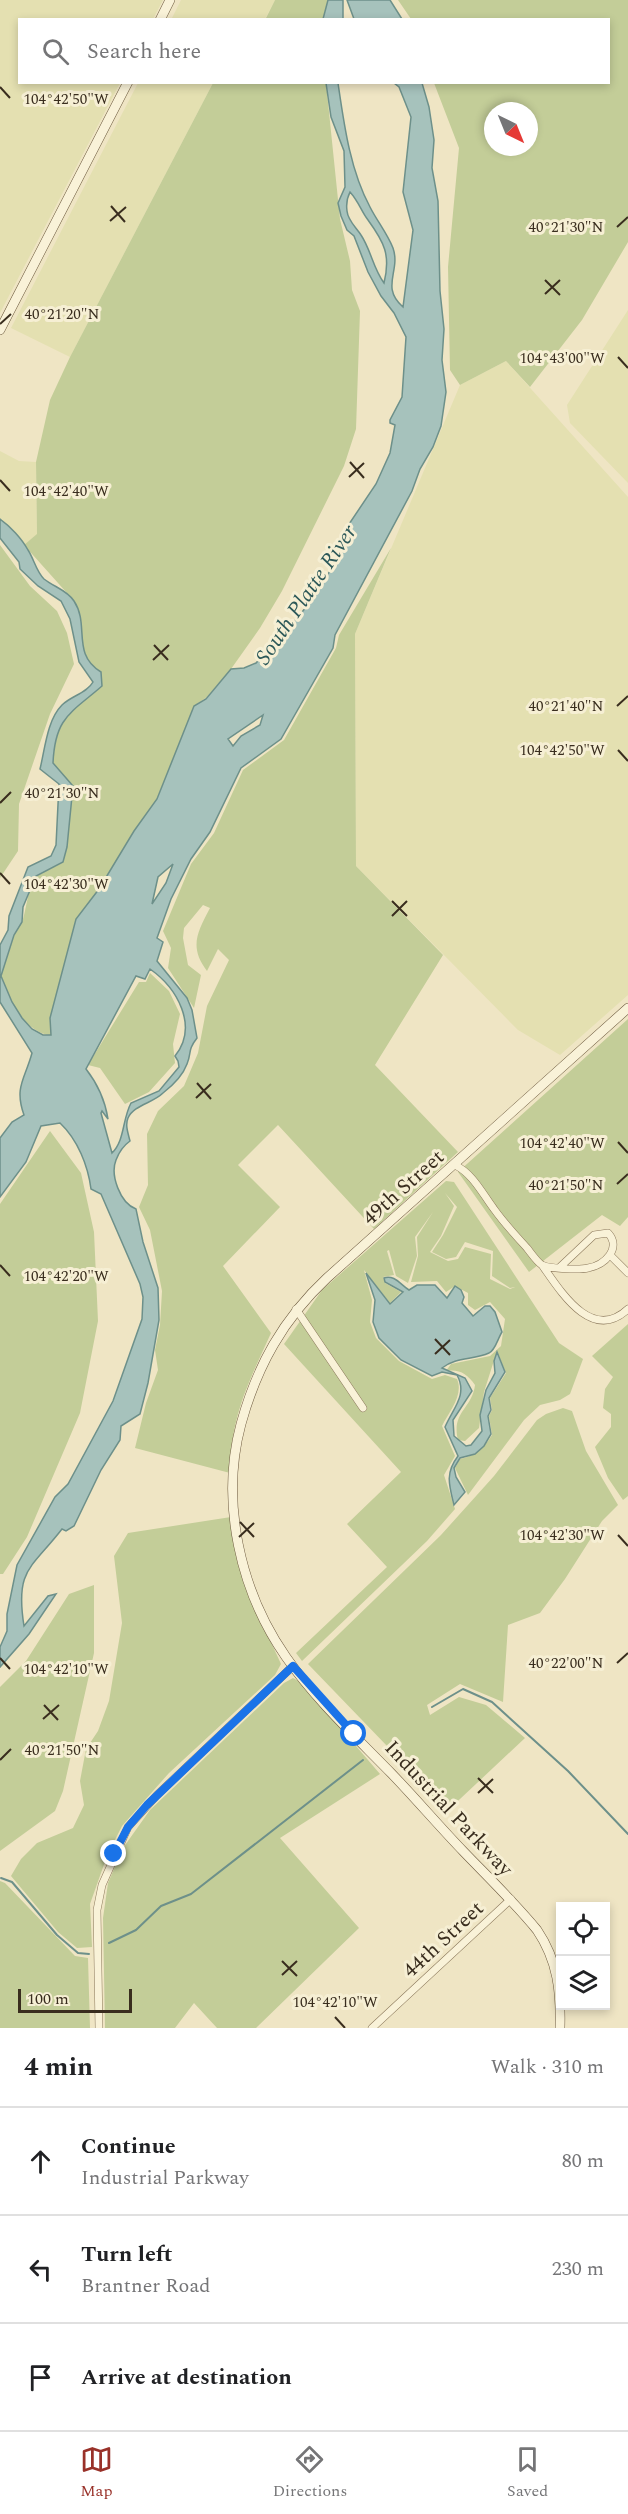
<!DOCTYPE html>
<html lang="en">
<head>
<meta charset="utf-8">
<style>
  :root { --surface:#fff; --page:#f6f6f6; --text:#202124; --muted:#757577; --line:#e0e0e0; --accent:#993129 }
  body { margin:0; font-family:Spectral,serif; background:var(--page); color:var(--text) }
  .controls { position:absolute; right:18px; bottom:18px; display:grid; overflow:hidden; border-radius:0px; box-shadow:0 3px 9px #0003 }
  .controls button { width:54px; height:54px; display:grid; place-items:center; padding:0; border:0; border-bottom:2px solid var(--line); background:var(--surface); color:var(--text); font:30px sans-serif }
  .compass { position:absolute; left:484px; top:102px; width:54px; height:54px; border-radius:50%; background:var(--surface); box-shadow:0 3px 9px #0003; rotate:137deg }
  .scale { position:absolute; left:18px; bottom:15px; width:114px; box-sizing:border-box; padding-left:6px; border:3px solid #392d1e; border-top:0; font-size:16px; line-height:21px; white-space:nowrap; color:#392d1e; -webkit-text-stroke:4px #f6efd4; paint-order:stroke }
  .stop { position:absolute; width:18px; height:18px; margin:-14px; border:4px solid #1a73e8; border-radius:50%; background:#fff }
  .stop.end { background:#1a73e8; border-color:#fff; box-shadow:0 2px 6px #0008 }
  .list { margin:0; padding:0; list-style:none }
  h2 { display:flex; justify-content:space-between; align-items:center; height:78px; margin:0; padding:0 24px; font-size:26px }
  h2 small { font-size:20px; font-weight:400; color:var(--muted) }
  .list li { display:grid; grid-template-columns:39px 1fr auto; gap:18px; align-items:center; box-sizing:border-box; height:108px; padding:0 24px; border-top:2px solid var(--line) }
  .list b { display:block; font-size:22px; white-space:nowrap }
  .list p { margin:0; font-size:20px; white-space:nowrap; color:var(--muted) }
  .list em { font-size:20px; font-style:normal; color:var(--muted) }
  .icon { flex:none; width:33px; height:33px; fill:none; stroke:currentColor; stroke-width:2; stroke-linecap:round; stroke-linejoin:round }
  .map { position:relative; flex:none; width:628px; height:2028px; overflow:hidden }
  .search { position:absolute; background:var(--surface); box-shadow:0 3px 9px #0003; left:18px; right:18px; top:18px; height:66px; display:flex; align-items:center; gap:15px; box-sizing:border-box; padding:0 21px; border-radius:0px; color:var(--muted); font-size:22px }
  .sheet { height:402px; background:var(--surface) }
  nav { display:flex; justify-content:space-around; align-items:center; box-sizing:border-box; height:84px; border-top:2px solid var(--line); background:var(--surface); font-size:16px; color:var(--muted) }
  nav a { display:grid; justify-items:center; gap:3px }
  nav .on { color:var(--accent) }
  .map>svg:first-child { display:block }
  .farmland { fill:#e4e0b1 }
  .green { fill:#c3cd98; fill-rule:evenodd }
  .water { fill:#a6c2bc; stroke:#6d908a; stroke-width:1.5; fill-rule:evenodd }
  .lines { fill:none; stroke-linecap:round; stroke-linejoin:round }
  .stream { stroke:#6d908a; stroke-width:2 }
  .street-casing { stroke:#8a775a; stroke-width:8 }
  .secondary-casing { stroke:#6b583d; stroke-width:10 }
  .street { stroke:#f9f2d8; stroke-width:7 }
  .secondary { stroke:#f9f2d8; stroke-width:9 }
  .route { stroke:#1a73e8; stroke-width:8 }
  .ticks { fill:none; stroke:#392d1e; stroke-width:2 }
  .labels { text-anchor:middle; stroke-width:6; stroke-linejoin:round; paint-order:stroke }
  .street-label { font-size:21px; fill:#392d1e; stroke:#f6efd4 }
  .water-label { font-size:22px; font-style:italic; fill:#2d5959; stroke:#f6efd4 }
  .ticks-label { font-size:15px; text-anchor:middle; fill:#392d1e; stroke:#f6efd4; stroke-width:6; stroke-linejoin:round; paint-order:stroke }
</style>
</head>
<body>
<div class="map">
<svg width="628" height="2028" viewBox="0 0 628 2028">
  <rect width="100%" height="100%" fill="#efe5c4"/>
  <!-- farmland -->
  <path class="farmland" d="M0 0H163L153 19 20 20V82L120 83 0 313Z
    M181 0H275L265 19 171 20Z
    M138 83H213L70 357 11 328Z
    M628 310V483L570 423 567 405Z
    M506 361 628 497V995L560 1055 518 1030 356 866 355 634 460 385Z
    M0 451 19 461 36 462 37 535 24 545 0 521Z"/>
  <!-- green -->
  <path class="green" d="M275 0H328L323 19 265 20Z
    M398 0H628V242L582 320 530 387 506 361 460 385 450 370 448 267 459 148 434 83 608 82V20L411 19ZM493 111H529V147H493Z
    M213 83H326L340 219 350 261 352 290 360 311 356 429 344 466 282 591 260 628 231 669 207 697 194 706 157 799 134 831 99 889 51 1035C30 1036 0 996 1 975 2 970 11 941 14 935 16 929 21 925 23 919 27 907 28 884 38 875 45 870 55 867 63 862L67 847 73 786 53 763C55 715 70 714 102 686L85 658 75 602 24 545 37 534 36 462 50 400 70 357Z
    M0 545 30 586 57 611 67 633 74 664 50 714 19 804 18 851 0 878Z
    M391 548 355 634 356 866 443 955 375 1065 458 1152 374 1229 278 1125 238 1165 280 1207 223 1266 271 1333C248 1384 231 1415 230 1473L135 1448 146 1403 158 1370 155 1350 160 1325 162 1291 150 1230 139 1207 148 1185 147 1134 158 1111 184 1086 198 1053 207 1006 229 960 218 949 207 971C189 947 197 933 210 908L203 905 184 928 183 938 188 965 201 975 194 1008 168 968 171 948 163 931 191 864 214 833 243 770 284 740 336 648 339 635Z
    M150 973 169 991 180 1014 173 1044 175 1063 149 1092 125 1104 100 1068 88 1065 139 982H146Z
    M628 1019V1217L620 1226 602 1215 529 1272 458 1172Z
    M50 1131 81 1173 94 1232 98 1321 80 1413 27 1537 3 1574H0V1204Z
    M446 1181 454 1182 559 1343 583 1359 570 1394 560 1400 540 1405 524 1420 468 1495 455 1468 460 1459C477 1455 483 1449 492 1435L489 1416 492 1410 490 1398 506 1373 497 1351 484 1392 479 1428 465 1441 458 1440C451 1412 472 1409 475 1385 467 1374 460 1369 446 1371L451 1364 490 1356 501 1346 505 1319 490 1302 475 1310 468 1305V1293L455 1286 446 1292 437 1281 411 1282 418 1256 417 1237 433 1212 415 1237 417 1256 408 1283 396 1276 389 1250 387 1251 394 1275 383 1277 385 1283 401 1292 390 1303 364 1270 372 1300 370 1322 376 1338 399 1361 432 1379 445 1375 457 1379C464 1395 449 1412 442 1426L455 1456 444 1475 455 1509 427 1541 302 1661 296 1653 387 1567 347 1524 401 1472 284 1344 322 1290ZM445 1193 457 1207 443 1235 432 1252 446 1259 456 1257 465 1242 493 1251 492 1276 510 1288 515 1287 510 1289 490 1279 491 1254 465 1247 458 1259 448 1261 430 1252 441 1236 454 1206Z
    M628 1324V1496L623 1500 608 1478 595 1447 611 1427V1414L603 1408 605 1389 613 1377 592 1356Z
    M563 1408 572 1411 586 1451 618 1505 602 1521 565 1579 540 1613 508 1625 503 1702 460 1684 427 1705 430 1715 459 1697 486 1705 525 1738 444 1814 388 1747 308 1664 441 1535 494 1476 537 1420 546 1414Z
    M231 1517 243 1581 281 1664 275 1675 169 1773 122 1826 107 1856 90 1904 92 1947 77 1948 58 1932 11 1876 21 1859 37 1843 73 1828 84 1805 80 1781 86 1749 98 1731 109 1701 122 1623 114 1556 128 1533Z
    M94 1585V1653L63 1791 55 1811 0 1851V1687L26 1661 69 1594Z
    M293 1678 302 1683 380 1774 280 1838 359 1928 256 2028H217L194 2003 175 2028H105L103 1918 108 1883 123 1848 150 1810 284 1683Z
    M0 1881 5 1883 75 1956 88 1958 90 2028H0Z"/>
  <!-- water -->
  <path class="water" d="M328 0H343V19H323Z
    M347 0H390L402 19H354Z
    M326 83H338C344 124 350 170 370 207 377 221 387 233 393 248 401 271 380 287 403 307L413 230 403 192 411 117 399 87 394 83H422L429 107 434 140 432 168 438 201 440 291 444 329 442 360 446 392 441 426 433 447 420 469 412 491 335 635 333 648 281 739 241 768 210 832 191 859 171 899 157 938 163 942 157 961 187 998 192 1010 197 1038C187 1051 192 1052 187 1064 183 1075 172 1086 163 1093 153 1103 134 1105 128 1118 125 1125 128 1133 130 1141 123 1146 119 1152 116 1160 110 1175 120 1203 136 1209L143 1242 158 1288 159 1320 148 1383 140 1414 121 1426 120 1440 101 1470 74 1526 66 1531 62 1529C31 1569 15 1569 24 1626L48 1596 56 1594 29 1634 0 1667V1647L7 1631V1614L17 1565 55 1497 68 1484 113 1401 142 1319 143 1297 140 1284 101 1194 91 1189C88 1166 78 1140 60 1123L41 1126 26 1162 0 1197V1138L12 1122 24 1115C14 1087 25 1079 32 1053L0 1002V945L8 930 9 916 28 867 51 856 56 845 59 784 40 769C45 749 47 720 62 705 71 696 87 693 93 682L79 662 70 619 61 601 38 586 20 569 19 562 0 538V519C10 526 22 539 28 550 34 559 36 571 44 579 54 587 67 590 74 601 90 625 71 654 101 672L102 686C71 713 55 717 53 763L73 786 67 847 63 862 36 876 23 907 22 922 14 935 1 976 12 1002 22 1018 32 1029 43 1035H51L50 1018 76 919 99 889 134 831 157 799 194 706 206 699 231 669 244 668 256 663 299 616 313 598 335 563 342 546 343 533 376 484 390 453 395 425 390 423V420L402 397 406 337 394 313 381 296 368 272 354 236 347 230 341 216 338 203 345 187 344 151 331 117ZM350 192C359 202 361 211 368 220 384 242 391 255 384 283 373 268 371 250 361 235 356 227 348 221 347 211 346 204 347 198 350 192ZM263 715 260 725 241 736 233 746 228 739ZM173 864 166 883 152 904 158 877ZM150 969C177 988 199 1026 175 1056L178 1061 179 1067 159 1091 131 1103C122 1120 125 1140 112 1153L101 1113 102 1111 108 1119C105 1100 97 1083 86 1069L136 976 145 979Z
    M366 1273 390 1304 403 1292 385 1282 384 1278C394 1274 401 1285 409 1290L417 1285H435L447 1298 455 1286 461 1290 464 1297 462 1303 473 1316 485 1306H490L495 1312 502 1332C498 1338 495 1351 489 1353 473 1360 456 1357 442 1368L465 1378 472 1391 453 1420 454 1436 466 1446 471 1445 482 1431 480 1415 486 1390 495 1373 494 1361 497 1352 505 1372 489 1398 491 1410 488 1416 491 1434 484 1446 475 1454 460 1458 454 1468 456 1477 465 1492 454 1505C449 1485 445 1473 458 1456L445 1427C453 1408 468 1395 457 1375L442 1372 432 1376 401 1360 379 1338 373 1322 375 1300Z"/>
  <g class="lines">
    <!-- stream -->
    <path class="stream" d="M432 1707 463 1689 492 1702 568 1771 628 1834
      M1 1878 12 1882 57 1935 78 1953 89 1954
      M109 1943 136 1930 161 1906 191 1894 363 1760"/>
    <defs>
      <path id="street" d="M455 1165C473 1174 482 1193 494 1209 504 1223 515 1235 527 1248 531 1253 537 1262 542 1265 550 1269 580 1270 588 1268 605 1265 622 1248 608 1233L594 1235 559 1268
        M610 1255 628 1273
        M542 1265C561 1292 592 1343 628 1309
        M296 1309 363 1408
        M99 2028 97 1910 102 1885 128 1827 157 1795 293 1666
        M372 2028 511 1899"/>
      <path id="secondary" d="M160 20 170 0
        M0 330 128 82
        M560 2028C561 1992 558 1961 537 1930 514 1902 488 1877 463 1851 439 1826 416 1799 392 1774 356 1737 316 1700 286 1657 240 1591 220 1502 241 1424 257 1366 283 1319 327 1278L628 1008"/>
    </defs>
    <!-- street casing -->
    <use href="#street" class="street-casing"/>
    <!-- secondary casing -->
    <use href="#secondary" class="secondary-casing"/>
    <!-- street -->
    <use href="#street" class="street"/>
    <!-- secondary -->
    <use href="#secondary" class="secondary"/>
  </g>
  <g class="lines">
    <!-- route -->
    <path class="route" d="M114 1854 128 1827 147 1805 293 1666 354 1734"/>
  </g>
  <!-- ticks -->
  <path class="ticks" d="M0 87 10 98M111 206 125 222M110 221 126 207M617 227 628 217M545 280 560 295M545 294 560 280M0 324 11 314M618 357 628 368M350 462 364 478M349 477 364 463M0 480 10 491M154 645 168 660M153 660 169 645M617 706 628 696M618 750 628 761M0 803 11 792M0 873 10 884M392 901 407 916M392 916 407 901M197 1083 211 1099M196 1098 211 1084M618 1142 628 1153M617 1184 628 1174M0 1265 10 1276M435 1339 450 1355M435 1354 450 1340M240 1522 254 1537M618 1535 628 1546M239 1537 254 1523M0 1658 10 1669M617 1663 628 1653M44 1705 58 1720M43 1719 59 1705M0 1760 11 1749M478 1778 493 1793M478 1793 493 1779M282 1961 297 1976M282 1975 297 1961M335 2017 345 2028"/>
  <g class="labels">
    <!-- street labels -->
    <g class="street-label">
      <text transform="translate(403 1187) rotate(-42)" y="7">49th Street</text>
      <text transform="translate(449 1808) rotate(47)" y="7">Industrial Parkway</text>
      <text transform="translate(443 1939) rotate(-43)" y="7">44th Street</text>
    </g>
    <!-- water labels -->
    <g class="water-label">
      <text transform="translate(305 594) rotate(-56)" y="8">South Platte River</text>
    </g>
  </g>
  <g class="ticks-label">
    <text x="66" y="104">104°42'50"W</text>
    <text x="566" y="232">40°21'30"N</text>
    <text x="62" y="319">40°21'20"N</text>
    <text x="562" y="363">104°43'00"W</text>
    <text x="66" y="496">104°42'40"W</text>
    <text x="566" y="711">40°21'40"N</text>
    <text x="562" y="755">104°42'50"W</text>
    <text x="62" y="798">40°21'30"N</text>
    <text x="66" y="889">104°42'30"W</text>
    <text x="562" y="1148">104°42'40"W</text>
    <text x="566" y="1190">40°21'50"N</text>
    <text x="66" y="1281">104°42'20"W</text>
    <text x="562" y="1540">104°42'30"W</text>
    <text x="566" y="1668">40°22'00"N</text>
    <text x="66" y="1674">104°42'10"W</text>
    <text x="62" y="1755">40°21'50"N</text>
    <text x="335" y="2007">104°42'10"W</text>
  </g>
</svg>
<div class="controls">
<button><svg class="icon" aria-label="locate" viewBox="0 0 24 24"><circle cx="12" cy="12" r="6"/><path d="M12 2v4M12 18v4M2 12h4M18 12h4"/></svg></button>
<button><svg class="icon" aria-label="layers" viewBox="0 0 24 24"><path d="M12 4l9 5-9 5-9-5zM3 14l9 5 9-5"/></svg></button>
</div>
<svg class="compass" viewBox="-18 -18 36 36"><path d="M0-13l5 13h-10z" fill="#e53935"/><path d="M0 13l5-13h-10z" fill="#757577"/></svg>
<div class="scale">100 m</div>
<div class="stop" style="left:354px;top:1734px"></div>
<div class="stop end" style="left:114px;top:1854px"></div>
<div class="search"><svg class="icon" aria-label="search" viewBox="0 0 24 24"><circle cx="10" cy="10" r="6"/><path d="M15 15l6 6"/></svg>Search here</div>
</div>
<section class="sheet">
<h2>4 min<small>Walk · 310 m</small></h2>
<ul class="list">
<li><svg class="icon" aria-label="ahead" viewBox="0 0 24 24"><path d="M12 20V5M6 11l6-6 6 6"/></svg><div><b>Continue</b><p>Industrial Parkway</p></div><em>80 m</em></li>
<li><svg class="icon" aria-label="left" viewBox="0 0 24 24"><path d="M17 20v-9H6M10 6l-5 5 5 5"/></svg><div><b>Turn left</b><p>Brantner Road</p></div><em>230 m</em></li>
<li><svg class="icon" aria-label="arrive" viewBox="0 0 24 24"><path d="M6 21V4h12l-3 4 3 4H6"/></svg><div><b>Arrive at destination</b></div></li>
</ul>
</section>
<nav>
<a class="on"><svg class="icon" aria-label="map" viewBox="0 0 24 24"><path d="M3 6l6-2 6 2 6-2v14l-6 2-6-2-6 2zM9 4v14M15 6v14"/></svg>Map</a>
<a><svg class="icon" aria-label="directions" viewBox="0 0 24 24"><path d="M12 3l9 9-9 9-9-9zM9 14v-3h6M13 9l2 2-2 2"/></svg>Directions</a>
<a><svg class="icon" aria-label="saved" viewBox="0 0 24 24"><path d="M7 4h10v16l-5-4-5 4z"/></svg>Saved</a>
</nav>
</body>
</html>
